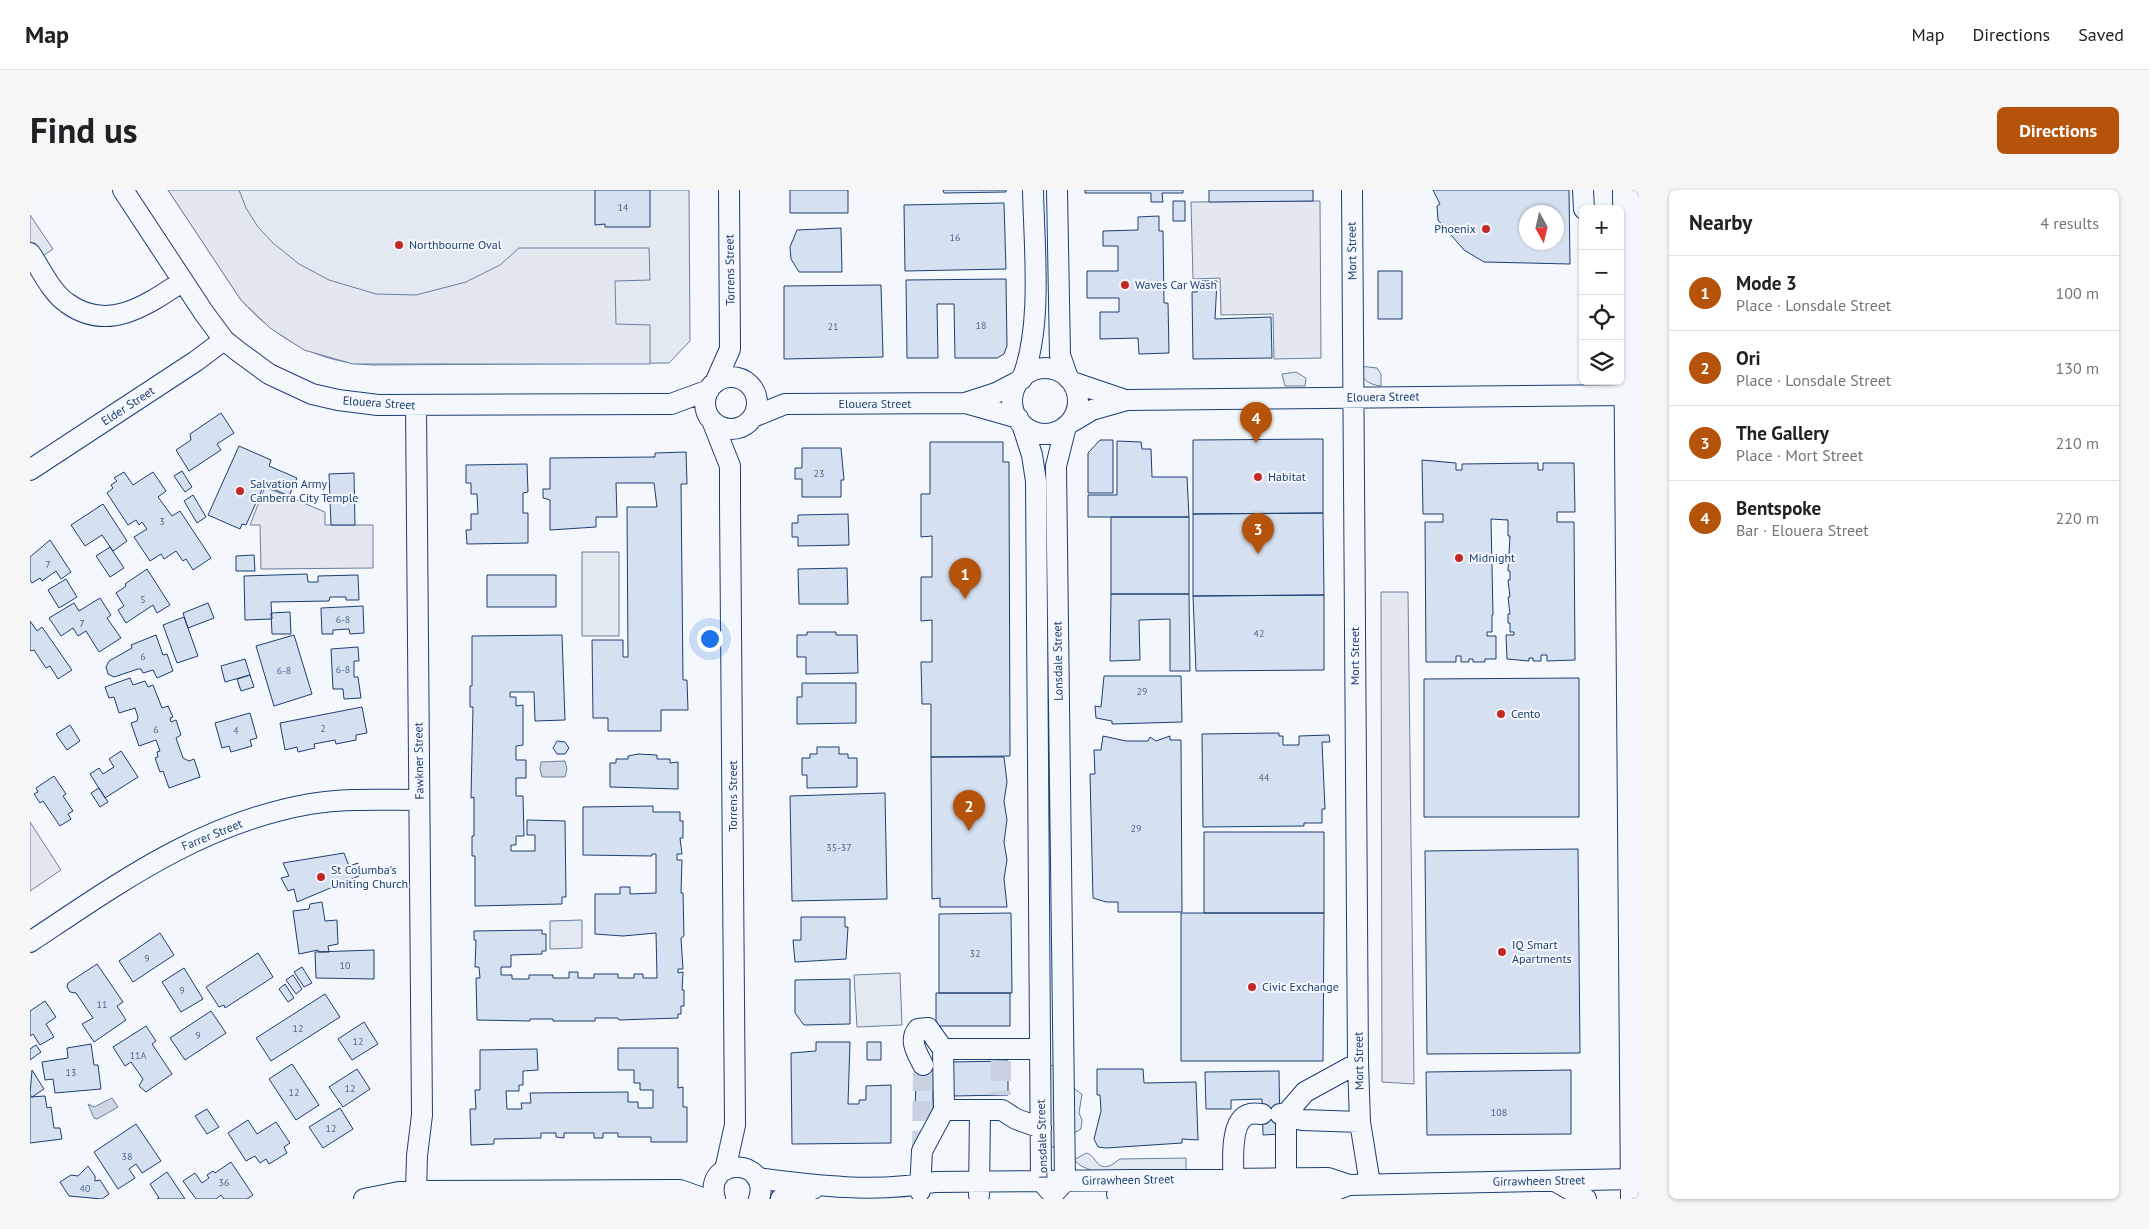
<!DOCTYPE html>
<html lang="en">
<head>
<meta charset="utf-8">
<style>
  :root { --surface:#fff; --page:#f6f6f6; --text:#202124; --muted:#757577; --line:#e0e0e0; --accent:#b45309 }
  body { margin:0; font-family:"PT Sans",sans-serif; background:var(--page); color:var(--text) }
  .controls { position:absolute; right:15px; top:15px; display:grid; overflow:hidden; border-radius:8px; box-shadow:0 1px 4px #0004 }
  .controls button { width:45px; height:45px; display:grid; place-items:center; padding:0; border:0; border-bottom:1px solid var(--line); background:var(--surface); color:var(--text); font:25px sans-serif }
  .compass { position:absolute; left:1489px; top:15px; width:45px; height:45px; border-radius:50%; background:var(--surface); box-shadow:0 1px 4px #0004; rotate:172deg }
  .you { position:absolute; left:679px; top:448px; width:18px; height:18px; margin:-12px; border:4px solid #fff; border-radius:50%; background:#1a73e8; box-shadow:0 0 0 8px #1a73e833 }
  .badge { display:grid; place-items:center; width:32px; height:32px; border-radius:50%; background:var(--accent); color:#fff; font-size:16px; font-weight:700 }
  .pin { position:absolute; translate:-50% -41px; filter:drop-shadow(0 1px 2px #0008) }
  .pin::after { content:''; position:absolute; top:26px; width:18px; height:15px; background:inherit; clip-path:polygon(0 0,100% 0,50% 100%) }
  .list { margin:0; padding:0; list-style:none }
  h2 { display:flex; justify-content:space-between; align-items:center; height:65px; margin:0; padding:0 20px; font-size:21px }
  h2 small { font-size:16px; font-weight:400; color:var(--muted) }
  .list li { display:grid; grid-template-columns:32px 1fr auto; gap:15px; align-items:center; box-sizing:border-box; height:75px; padding:0 20px; border-top:1px solid var(--line) }
  .list b { display:block; font-size:19px; white-space:nowrap }
  .list p { margin:0; font-size:16px; white-space:nowrap; color:var(--muted) }
  .list em { font-size:16px; font-style:normal; color:var(--muted) }
  .icon { flex:none; width:28px; height:28px; fill:none; stroke:currentColor; stroke-width:2; stroke-linecap:round; stroke-linejoin:round }
  .map { position:relative; flex:none; width:1609px; height:1009px; overflow:hidden; border-radius:8px }
  header { display:flex; align-items:center; gap:30px; box-sizing:border-box; height:70px; padding:0 25px; background:var(--surface); border-bottom:1px solid var(--line) }
  header strong { font-size:24px }
  nav { display:flex; gap:28px; margin-inline-start:auto; font-size:18px }
  .intro { display:flex; align-items:center; justify-content:space-between; box-sizing:border-box; height:120px; padding:0 30px }
  h1 { margin:0; font-size:35px }
  .button { padding:12px 22px; border-radius:8px; background:var(--accent); color:#fff; font-size:18px; font-weight:700 }
  main { display:flex; gap:30px; padding:0 30px }
  aside { flex:1; background:var(--surface); border-radius:8px; box-shadow:0 1px 4px #0004 }
  .map>svg:first-child { display:block }
  .green { fill:#e3e9f0; stroke:#687fa3 }
  .parking { fill:#e3e8f0; stroke:#687fa3 }
  .water { fill:#cfd7e4; stroke:#687fa3 }
  .building { fill:#d5e0f0; stroke:#1d3f73; fill-rule:evenodd }
  .lines { fill:none; stroke-linecap:round; stroke-linejoin:round }
  .minor-tunnel { stroke:#c9d2e0; stroke-width:20; stroke-dasharray:20 10; stroke-linecap:butt }
  .minor-casing { stroke:#1d3f73; stroke-width:22 }
  .highway-casing { stroke:#1d3f73; stroke-width:30 }
  .minor { stroke:#f4f7fb; stroke-width:20 }
  .highway { stroke:#f4f7fb; stroke-width:28 }
  .poi-dot { fill:#c62828; stroke:#f4f7fb; stroke-width:2 }
  .labels { text-anchor:middle; stroke-width:4; stroke-linejoin:round; paint-order:stroke }
  .number-label { font-size:10px; fill:#4b6792 }
  .poi-label { font-size:12px; fill:#1d3f73; stroke:#f4f7fb; text-anchor:start }
  .street-label { font-size:12px; fill:#1d3f73; stroke:#f4f7fb }
</style>
</head>
<body>
<header>
<strong>Map</strong>
<nav><a>Map</a><a>Directions</a><a>Saved</a></nav>
</header>
<div class="intro"><h1>Find us</h1><a class="button">Directions</a></div>
<main>
<div class="map">
<svg width="1609" height="1009" viewBox="0 0 1609 1009">
  <rect width="100%" height="100%" fill="#f4f7fb"/>
  <!-- green -->
  <path class="green" d="M138 0H659L660 151 639 173 343 175C289 173 247 150 211 110Z
    M1329 176 1347 178 1351 184V196C1340 195 1329 189 1329 176Z
    M1266 182 1276 188 1275 196H1255L1252 184Z
    M552 362H589V446H552Z
    M552 730V758L520 759V731Z
    M870 783 872 835 827 837 824 785Z
    M1028 875V957H1016L1015 876Z
    M1043 898 1052 904 1049 923 1052 930 1051 939 1046 942H1040Z
    M1056 963C1066 965 1066 980 1079 976 1083 975 1086 971 1090 969L1156 968V983L1063 981 1051 976 1044 970Z"/>
  <!-- parking -->
  <path class="parking" d="M138 0H209L216 18 228 37 243 53 269 74 299 90 346 104 386 105 436 92 470 75 489 58H619L620 90 585 91 586 134 620 135V174H323L274 160 240 138 211 110Z
    M1290 11 1291 168 1244 169 1243 124 1191 125 1190 88 1163 89 1161 12Z
    M0 25 23 59 0 75Z
    M235 297 295 322V335H343V378L231 379 230 335H220Z
    M1351 402H1378L1384 894 1352 892Z
    M0 632 31 680 0 701Z"/>
  <!-- water -->
  <path class="water" d="M535 571 537 579 535 587H512L510 579 511 572Z
    M82 908 88 917 67 929 64 928 58 914 64 917Z"/>
  <!-- building -->
  <path class="building" d="M565 0H620V37H575V34L565 35Z
    M760 0H818V23H760Z
    M913 0H976V2L914 3Z
    M1055 0H1153V3H1132L1133 12H1121V3H1055Z
    M1179 0H1283V11L1179 12Z
    M1403 0H1539L1540 74 1454 72 1434 60 1408 30 1407 16 1410 14ZM1496 22H1526V52H1496Z
    M1143 11H1155V31H1143Z
    M974 13 976 79 875 81 874 15Z
    M1129 26V41H1133L1134 113H1138L1139 163 1109 164 1108 148 1070 149V122H1089V108H1057V81H1088V56H1073V41L1108 40V27Z
    M811 38 812 82H769L761 69 760 57 767 40Z
    M1348 81H1372V129H1348Z
    M976 89 977 156 974 164 967 168H925L924 114H907L908 168H877L876 90Z
    M1167 91H1187L1185 129 1241 127 1242 168 1163 169 1162 102H1167Z
    M851 95 853 167 754 169V96Z
    M191 223 204 243 187 254 191 260 159 281 146 260 161 250 160 244Z
    M1293 249V323L1163 324V250Z
    M1070 250H1083V303H1058V263Z
    M1087 251 1111 252 1112 259H1121L1122 287H1157L1159 327H1058V305H1087Z
    M900 252H973V272H979L980 566 901 567V514H892L891 472H902V430L891 431V387H902V346L891 347V304H900Z
    M209 256 241 270 239 276 267 288 259 306 234 295 216 335 212 334 210 339 178 325Z
    M772 258H811L814 290H811V307H772V289H765V278H772Z
    M656 262 657 294H651L653 490H657L658 520H631V541H578V528H563L562 450H593V467H598L597 317H627L624 293H586L587 327H566V337L520 340V310L513 308V299H520V268L625 267V263Z
    M1392 270 1426 273V280H1432V274L1508 273V280H1513V273H1544L1545 322H1527V332H1544L1545 470 1517 471V465H1511V471H1503V468H1499V471L1477 469 1476 445H1484V442H1480V433H1478V424H1480L1478 407H1480L1478 390H1480V381H1478L1480 346H1478V330L1461 329 1463 425H1462V442H1457V446H1466V469H1455V472H1443V469H1439V472H1431V466H1426V472H1396L1395 332H1413V324H1393Z
    M497 274 498 302 493 303V323H498V353L437 354 436 340H441V324H448L447 304H441V293H436V275Z
    M152 281 162 297 155 302 144 286Z
    M94 282 103 295 123 282 136 301 128 307 142 326 150 321 181 368 163 380 156 369 153 371 146 361 134 369 131 364 120 371 104 347 117 339 112 332 109 335 106 330 98 335 77 303 83 298 81 295 87 291 84 288Z
    M324 283 325 335H301L299 284Z
    M163 305 176 327 167 333 154 311Z
    M73 314 97 351 83 361 72 345 55 356 41 335Z
    M1293 323 1294 405 1163 406V324Z
    M818 324 819 355 768 356V347H762V333H768V325Z
    M1081 327H1159V404H1081Z
    M20 350 41 382 31 389 26 381 12 391 10 388 2 393 0 390V367Z
    M80 357 94 378 80 387 66 366Z
    M224 365 225 381H206V366Z
    M817 378 818 414H769L768 379Z
    M117 379 140 415 127 423 123 415 96 433 88 420 94 416 86 403 96 396 95 394Z
    M277 384 278 392H288V386L328 385 329 410H316V407H300L299 411 241 412 242 429 215 430 214 386Z
    M457 385H526V417H457Z
    M36 389 47 407 29 418 18 400Z
    M1081 404H1159L1160 481H1140V429L1109 430 1110 470 1080 471Z
    M1294 405V480L1166 481 1163 406Z
    M70 408 81 425 77 428 91 448 69 462 56 441 48 446 43 438 31 446 19 428 44 413 49 421Z
    M178 413 184 428 158 438 153 423Z
    M333 416 334 443 320 444 319 439 303 440V444H292L291 418Z
    M260 422 261 444H242L241 423Z
    M154 427 168 466 147 473 133 435Z
    M0 431 7 441 12 437 42 480 28 489 20 476 16 478 4 460 1 461 0 460Z
    M777 442H806V445H827L828 483 776 484V467H767V445H777Z
    M126 445 133 465 137 464 143 481 127 488 123 480 113 483 111 479H108L84 487 78 484 76 477 79 471 102 458 101 455Z
    M264 445 282 504 244 516 226 456Z
    M532 445 535 530 505 531 504 502H480V507H486V516L493 515V555L486 556V570H496V588H486V606H493L494 646H486V655H481V661H505V645H497V630L535 631 536 707H532V714L445 716V666H442V646H444V607L441 608 443 517H440V496H442V446Z
    M328 457 329 471H324V487H328L331 508 314 509 313 499H303L301 459Z
    M215 469 220 485 195 492 191 476Z
    M220 485 224 497 211 501 207 489Z
    M1074 486H1151L1152 532 1082 534V531L1066 528 1065 516 1071 517Z
    M100 488 103 495 115 491 118 497 123 495 132 518 138 516 143 527 140 528 141 532 146 530 151 545 146 548 153 568 159 571 164 569 170 587 139 598 133 581 130 582 125 568 128 567 127 562 130 561 126 550 109 556 101 533 107 531 108 527 105 518 89 523 84 507 79 508 75 497Z
    M1549 488V627H1394V489Z
    M772 493H826V533L767 534V507H772Z
    M332 517 337 543 326 545V550L306 554 305 550 284 554 285 558 268 562 267 557 255 560 250 533Z
    M220 523 227 548 220 550 222 556 201 562 199 556 192 558 185 533Z
    M40 535 50 551 37 560 26 544Z
    M1249 543V546H1253V555H1269V546L1299 545 1300 552H1292L1295 619H1292V633H1274V636L1173 637 1172 544Z
    M1073 546 1096 551H1118L1120 547 1126 551 1140 546V550H1151L1152 722H1088V712H1076L1063 708 1060 584H1065L1064 560H1071Z
    M527 551 535 552 539 558 535 564H527L523 558Z
    M787 557H809V564H818V568H827V597L777 598V585H772V568H780V564H787Z
    M91 561 108 587 75 608 60 584 69 578 73 584 84 577 79 569Z
    M608 564 627 565V569H640V573L648 572V599L580 597V573H586V569H598V566Z
    M901 567H974L977 592 974 611 977 630 974 652 977 670 974 689 977 717H910V708L902 709Z
    M24 586 36 604 33 606 43 621 38 624 41 629 30 636 13 611 10 613 4 604 8 602 6 598Z
    M69 598 78 612 70 617 61 603Z
    M855 603 857 709 762 711 760 606Z
    M623 616V622H650V631H653V648H650L652 664H647V670H652L651 703H653L654 746 651 748 653 779H648V783L653 782 652 800H654V816H651V824H648V828L589 830 588 828H565V831H523V829H500V831L447 830 446 788H450L449 777H445L446 750H444V741L512 740V744H516V761H512V764L481 765V777H471V785H482V789H499V785H523V788H539V782H548V788H564V784H588V788H604V784H613V788H627L626 743 593 746 565 744V704H590V697H600V704L626 703V664H622V666L553 665V617Z
    M1174 642H1294V723H1174Z
    M1548 659 1550 863 1397 864 1395 661Z
    M314 663 319 676 328 673 329 686 267 712 264 699 258 701 251 688 259 686 253 673Z
    M292 712 295 731 307 730 308 754 298 756 299 762H289L288 760 269 764 263 721 279 719 280 714Z
    M981 723 982 803H909V724Z
    M1151 723H1294L1293 871H1151Z
    M771 727H815V737H818L816 769 765 772 763 750H771Z
    M130 743 144 765 103 792 89 771Z
    M344 760V789L286 788 285 762Z
    M228 763 243 787 195 818 194 815 189 817 176 797Z
    M67 774 93 812 87 816 96 830 64 852 52 834 63 828 46 803 40 802 37 797 38 793Z
    M272 777 282 793 274 797 264 782Z
    M154 778 173 809 151 822 132 792Z
    M263 785 272 799 266 804 256 790Z
    M820 789V834L774 835 765 823V790Z
    M255 794 264 808 258 812 249 799Z
    M906 803H980V836H906Z
    M295 804 310 827 241 871 226 848Z
    M15 811 26 827 16 834 24 847 10 855 3 844 0 846V821Z
    M181 821 196 843 155 870 140 848Z
    M334 832 348 854 322 870 308 849Z
    M116 836 126 851 122 854 142 884 116 902 109 896 113 889 101 872 95 876 83 857Z
    M786 852H820L818 914H829V910H836V896L861 895V953L762 954 761 863 786 861Z
    M837 852H851V870H837Z
    M61 854 64 875H68L71 899 25 903 23 889 15 890 12 872 38 868 37 858Z
    M6 855 11 862 0 870V859Z
    M588 858H648V898L653 897V917H657V952H621V947H588V943H573V948H564V943H534V948L526 947V943H511V948L464 949V954L441 955 440 919H446L445 900H450V860L507 859 508 880 493 881V895H489V901H476L477 919H492L491 913H501L500 903 598 902V912H608V918H623V900H610V893H604V880H588Z
    M978 871V905L923 906 922 872Z
    M262 874 289 915 266 930 239 889Z
    M327 879 340 899 313 917 299 897Z
    M1067 879H1113L1114 893 1166 892 1168 950 1152 949V953L1076 958 1068 957 1064 949 1071 921 1070 905H1067Z
    M2 880 14 899 2 907 0 904Z
    M1541 880V944L1397 945 1396 882Z
    M1249 881 1250 944 1233 945 1232 909 1201 910V919H1176L1175 882Z
    M886 889H903V922H885Z
    M15 906 17 918 21 917 24 938H30L32 949 0 953V907Z
    M310 918 323 939 293 958 279 937Z
    M177 919 189 937 177 944 165 926Z
    M218 930 227 944 246 932 260 953 254 957 257 963 239 974 236 969 230 973 225 966 216 971 198 943Z
    M106 934 131 971 112 983 106 974 99 979 105 988 88 999 64 962Z
    M201 972 223 1005 217 1009H194L191 1005 186 1009H166L153 991 165 983 172 993 179 988 177 985 183 981 185 983Z
    M58 976 65 986V991L70 990 79 1004 72 1009 39 1006 30 992 41 985 48 986Z
    M137 982 155 1009H127L129 1008 120 994Z"/>
  <g class="lines">
    <!-- minor-tunnel -->
    <path class="minor-tunnel" d="M971 871V905
      M892 961 893 875"/>
    <defs>
      <path id="minor" d="M93 0 174 123 194 150 209 162 239 184 282 204 308 210 348 215 634 214H641L679 200
        M1027 0 1030 165 1038 188
        M1322 0 1328 873 1330 932 1340 994
        M1553 0 1554 19
        M0 63C11 79 21 102 37 113 78 143 117 115 153 91
        M982 211a33 33 0 1 1 66 0a33 33 0 1 1-66 0Z
        M675 213a26 26 0 1 1 52 0a26 26 0 1 1-52 0Z
        M992 189C1013 137 1004 56 1003 0
        M1042 192 1095 210
        M685 193 700 159 699 0
        M935 213 966 203 989 191
        M386 216 392 925 387 966 386 1001
        M723 227 755 214 935 213 988 228
        M683 233 700 276V314L705 935 695 980
        M1040 233 1062 220 1097 210 1598 205
        M992 234 1002 265 1006 291 1011 991 1020 1001
        M0 280 166 171 194 150
        M0 752C89 693 171 633 280 614 315 608 353 610 389 610
        M913 859H1010
        M1328 873 1275 902 1256 924 1272 930 1330 932
        M914 920H972L986 929 1011 938
        M1250 924H1256V1000
        M727 988C786 996 846 1003 905 992L1298 988 1319 995 1605 989
        M1525 991 1556 1009
        M890 1001 892 961 914 920 913 859 898 838 888 839C878 851 888 864 893 875
        M1026 1001 1035 991 1026 276 1036 236
        M1204 1001C1204 983 1197 929 1220 924 1224 923 1229 924 1232 924
        M1087 1004 1298 1003 1319 995
        M949 1005 950 920
        M334 1009 369 1002 386 1001 641 1000H650L675 1009
        M685 1009C673 965 742 968 729 1009
        M751 1009 783 999"/>
      <path id="highway" d="M1597 0 1605 1009"/>
    </defs>
    <!-- minor casing -->
    <use href="#minor" class="minor-casing"/>
    <!-- highway casing -->
    <use href="#highway" class="highway-casing"/>
    <!-- minor -->
    <use href="#minor" class="minor"/>
    <!-- highway -->
    <use href="#highway" class="highway"/>
  </g>
  <!-- markers -->
  <g class="poi-dot">
    <circle cx="1456" cy="39" r="5"/>
    <circle cx="369" cy="55" r="5"/>
    <circle cx="1095" cy="95" r="5"/>
    <circle cx="1228" cy="287" r="5"/>
    <circle cx="210" cy="301" r="5"/>
    <circle cx="1429" cy="368" r="5"/>
    <circle cx="1471" cy="524" r="5"/>
    <circle cx="291" cy="687" r="5"/>
    <circle cx="1472" cy="762" r="5"/>
    <circle cx="1222" cy="797" r="5"/>
  </g>
  <g class="labels">
    <!-- number labels -->
    <g class="number-label">
      <text x="593" y="21">14</text>
      <text x="925" y="51">16</text>
      <text x="951" y="139">18</text>
      <text x="803" y="140">21</text>
      <text x="789" y="287">23</text>
      <text x="132" y="335">3</text>
      <text x="18" y="378">7</text>
      <text x="113" y="413">5</text>
      <text x="313" y="433">6-8</text>
      <text x="52" y="437">7</text>
      <text x="1229" y="447">42</text>
      <text x="113" y="470">6</text>
      <text x="313" y="483">6-8</text>
      <text x="254" y="484">6-8</text>
      <text x="1112" y="505">29</text>
      <text x="293" y="542">2</text>
      <text x="126" y="543">6</text>
      <text x="206" y="544">4</text>
      <text x="1234" y="591">44</text>
      <text x="1106" y="642">29</text>
      <text x="809" y="661">35-37</text>
      <text x="945" y="767">32</text>
      <text x="117" y="772">9</text>
      <text x="315" y="779">10</text>
      <text x="152" y="804">9</text>
      <text x="72" y="818">11</text>
      <text x="268" y="842">12</text>
      <text x="168" y="849">9</text>
      <text x="328" y="855">12</text>
      <text x="108" y="869">11A</text>
      <text x="41" y="886">13</text>
      <text x="320" y="902">12</text>
      <text x="264" y="906">12</text>
      <text x="1469" y="926">108</text>
      <text x="301" y="942">12</text>
      <text x="97" y="970">38</text>
      <text x="194" y="996">36</text>
      <text x="55" y="1002">40</text>
    </g>
    <!-- poi labels -->
    <g class="poi-label">
      <text x="1446" y="43" text-anchor="end">Phoenix</text>
      <text x="379" y="59">Northbourne Oval</text>
      <text x="1105" y="99">Waves Car Wash</text>
      <text x="1238" y="291">Habitat</text>
      <text x="220" y="298">Salvation Army<tspan x="220" dy="14">Canberra City Temple</tspan></text>
      <text x="1439" y="372">Midnight</text>
      <text x="1481" y="528">Cento</text>
      <text x="301" y="684">St Columba's<tspan x="301" dy="14">Uniting Church</tspan></text>
      <text x="1482" y="759">IQ Smart<tspan x="1482" dy="14">Apartments</tspan></text>
      <text x="1232" y="801">Civic Exchange</text>
    </g>
    <!-- street labels -->
    <g class="street-label">
      <text transform="translate(1322 61) rotate(-91)" y="4">Mort Street</text>
      <text transform="translate(700 80) rotate(-91)" y="4">Torrens Street</text>
      <text transform="translate(1353 207) rotate(-1)" y="4">Elouera Street</text>
      <text transform="translate(349 213) rotate(4)" y="4">Elouera Street</text>
      <text x="845" y="218">Elouera Street</text>
      <text transform="translate(98 216) rotate(-33)" y="4">Elder Street</text>
      <text transform="translate(1325 466) rotate(-90)" y="4">Mort Street</text>
      <text transform="translate(1028 471) rotate(-91)" y="4">Lonsdale Street</text>
      <text transform="translate(389 571) rotate(-91)" y="4">Fawkner Street</text>
      <text transform="translate(703 606) rotate(-90)" y="4">Torrens Street</text>
      <text transform="translate(182 645) rotate(-22)" y="4">Farrer Street</text>
      <text transform="translate(1329 871) rotate(-91)" y="4">Mort Street</text>
      <text transform="translate(1012 949) rotate(-92)" y="4">Lonsdale Street</text>
      <text transform="translate(1098 990) rotate(-1)" y="4">Girrawheen Street</text>
      <text transform="translate(1509 991) rotate(-1)" y="4">Girrawheen Street</text>
    </g>
  </g>
</svg>
<div class="controls">
<button>+</button>
<button>−</button>
<button><svg class="icon" aria-label="locate" viewBox="0 0 24 24"><circle cx="12" cy="12" r="6"/><path d="M12 2v4M12 18v4M2 12h4M18 12h4"/></svg></button>
<button><svg class="icon" aria-label="layers" viewBox="0 0 24 24"><path d="M12 4l9 5-9 5-9-5zM3 14l9 5 9-5"/></svg></button>
</div>
<svg class="compass" viewBox="-18 -18 36 36"><path d="M0-13l5 13h-10z" fill="#e53935"/><path d="M0 13l5-13h-10z" fill="#757577"/></svg>
<div class="you"></div>
<div class="pin badge" style="left:935px;top:409px">1</div>
<div class="pin badge" style="left:939px;top:641px">2</div>
<div class="pin badge" style="left:1228px;top:364px">3</div>
<div class="pin badge" style="left:1226px;top:253px">4</div>
</div>
<aside>
<h2>Nearby<small>4 results</small></h2>
<ul class="list">
<li><span class="badge">1</span><div><b>Mode 3</b><p>Place · Lonsdale Street</p></div><em>100 m</em></li>
<li><span class="badge">2</span><div><b>Ori</b><p>Place · Lonsdale Street</p></div><em>130 m</em></li>
<li><span class="badge">3</span><div><b>The Gallery</b><p>Place · Mort Street</p></div><em>210 m</em></li>
<li><span class="badge">4</span><div><b>Bentspoke</b><p>Bar · Elouera Street</p></div><em>220 m</em></li>
</ul>
</aside>
</main>
</body>
</html>
